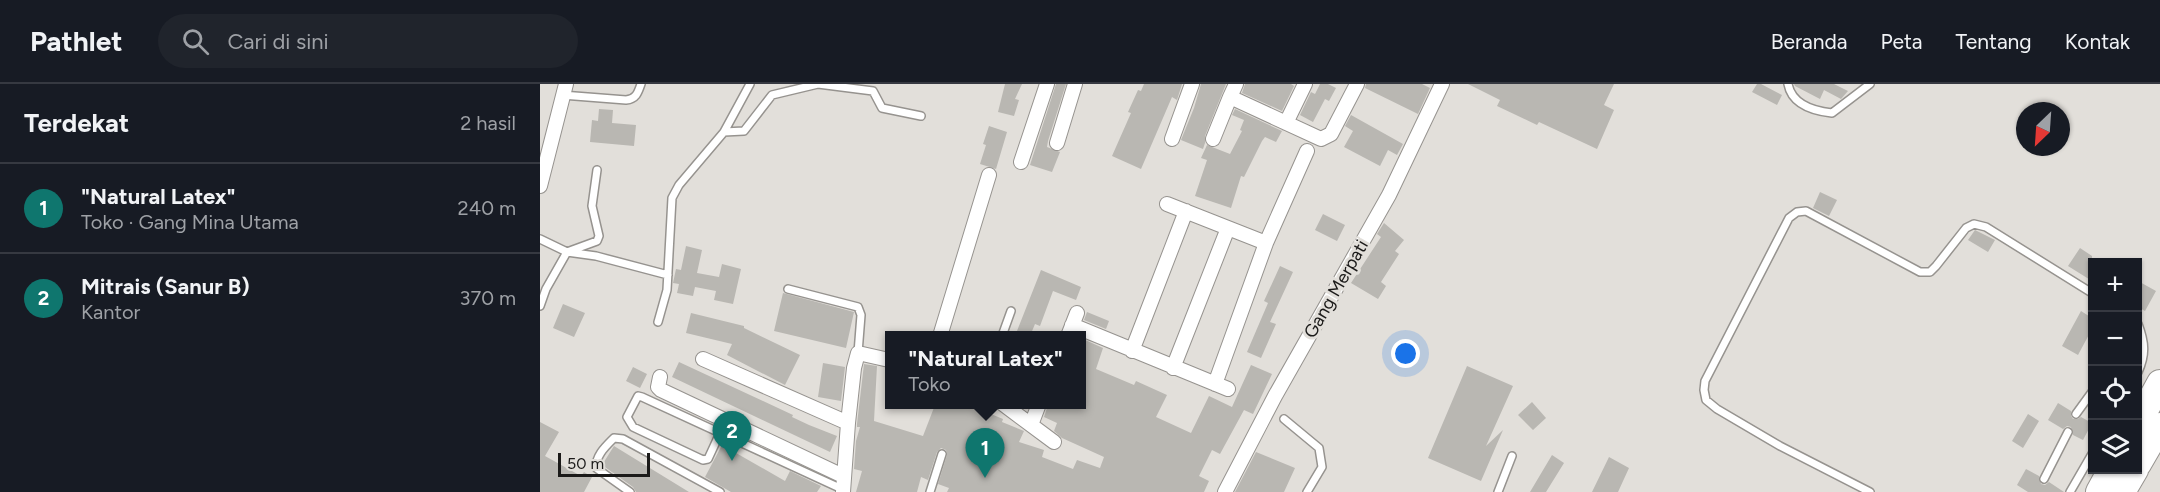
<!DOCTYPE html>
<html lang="id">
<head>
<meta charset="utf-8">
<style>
  :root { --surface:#171b24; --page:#20242c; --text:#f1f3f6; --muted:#9ea1a6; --line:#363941; --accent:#0f766e }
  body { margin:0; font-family:Figtree,sans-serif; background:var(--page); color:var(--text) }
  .controls { position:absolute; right:18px; bottom:18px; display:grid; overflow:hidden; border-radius:0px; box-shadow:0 2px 4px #0004 }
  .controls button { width:54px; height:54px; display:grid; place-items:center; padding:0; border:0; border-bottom:2px solid var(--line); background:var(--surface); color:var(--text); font:30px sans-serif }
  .compass { position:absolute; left:1476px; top:18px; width:54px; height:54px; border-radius:50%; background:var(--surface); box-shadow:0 2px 4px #0004; rotate:205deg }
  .scale { position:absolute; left:18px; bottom:15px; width:92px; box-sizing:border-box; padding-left:6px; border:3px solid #1b1a19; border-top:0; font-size:16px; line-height:21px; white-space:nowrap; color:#1b1a19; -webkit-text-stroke:4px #e2dfda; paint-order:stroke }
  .you { position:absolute; left:866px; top:270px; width:21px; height:21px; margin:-15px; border:4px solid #fff; border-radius:50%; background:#1a73e8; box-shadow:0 0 0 9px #1a73e833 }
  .badge { display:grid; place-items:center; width:39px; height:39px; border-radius:50%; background:var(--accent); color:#fff; font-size:20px; font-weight:700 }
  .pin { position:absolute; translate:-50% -50px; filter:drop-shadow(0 2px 3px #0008) }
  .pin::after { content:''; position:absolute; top:32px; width:21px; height:18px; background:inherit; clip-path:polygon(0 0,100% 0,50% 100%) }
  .popup { position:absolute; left:345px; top:247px; width:201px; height:78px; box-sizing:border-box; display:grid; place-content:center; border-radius:0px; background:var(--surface); filter:drop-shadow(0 2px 4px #0005); font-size:20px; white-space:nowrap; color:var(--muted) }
  .popup b { font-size:22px; color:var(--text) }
  .popup::after { content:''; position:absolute; left:50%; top:100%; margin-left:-12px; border:12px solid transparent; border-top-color:var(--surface) }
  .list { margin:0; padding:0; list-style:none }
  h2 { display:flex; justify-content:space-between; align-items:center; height:78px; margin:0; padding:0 24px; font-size:26px }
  h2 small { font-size:20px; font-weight:400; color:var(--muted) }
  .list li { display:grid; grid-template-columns:39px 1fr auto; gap:18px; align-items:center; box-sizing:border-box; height:90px; padding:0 24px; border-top:2px solid var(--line) }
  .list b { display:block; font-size:22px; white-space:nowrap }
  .list p { margin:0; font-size:20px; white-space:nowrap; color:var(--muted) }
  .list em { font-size:20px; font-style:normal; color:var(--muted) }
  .icon { flex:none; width:33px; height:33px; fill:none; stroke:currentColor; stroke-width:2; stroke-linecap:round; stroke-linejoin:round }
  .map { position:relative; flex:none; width:1620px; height:408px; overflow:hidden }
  header { display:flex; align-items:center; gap:36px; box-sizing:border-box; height:84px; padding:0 30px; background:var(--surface); border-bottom:2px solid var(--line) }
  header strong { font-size:28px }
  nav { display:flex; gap:33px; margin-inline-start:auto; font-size:21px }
  .search { width:420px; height:54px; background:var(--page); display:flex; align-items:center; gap:15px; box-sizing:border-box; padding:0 21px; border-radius:33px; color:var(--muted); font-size:22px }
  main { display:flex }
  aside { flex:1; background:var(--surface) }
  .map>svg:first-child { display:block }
  .building { fill:#b9b7b2 }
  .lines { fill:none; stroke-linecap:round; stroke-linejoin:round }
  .lane-casing { stroke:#96938f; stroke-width:10 }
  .street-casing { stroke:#96938f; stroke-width:16 }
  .highway-casing { stroke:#96938f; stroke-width:28 }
  .lane { stroke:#fff; stroke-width:7 }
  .street { stroke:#fff; stroke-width:14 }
  .highway { stroke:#fff; stroke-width:26 }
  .labels { text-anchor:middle; stroke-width:6; stroke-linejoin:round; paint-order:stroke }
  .street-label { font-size:18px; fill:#1b1a19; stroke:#e2dfda }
</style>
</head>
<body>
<header>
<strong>Pathlet</strong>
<div class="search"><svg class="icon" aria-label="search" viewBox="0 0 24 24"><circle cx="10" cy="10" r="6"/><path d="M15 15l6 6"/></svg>Cari di sini</div>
<nav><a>Beranda</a><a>Peta</a><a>Tentang</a><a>Kontak</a></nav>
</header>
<main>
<aside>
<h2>Terdekat<small>2 hasil</small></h2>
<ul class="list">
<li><span class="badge">1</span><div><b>&quot;Natural Latex&quot;</b><p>Toko · Gang Mina Utama</p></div><em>240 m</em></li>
<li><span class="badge">2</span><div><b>Mitrais (Sanur B)</b><p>Kantor</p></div><em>370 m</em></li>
</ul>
</aside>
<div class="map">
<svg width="1620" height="408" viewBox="0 0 1620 408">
  <rect width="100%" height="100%" fill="#e2dfda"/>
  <!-- building -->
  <path class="building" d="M465 0H482L475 15 479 16 474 32 458 28Z
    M516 0H526L508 57 507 63 520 68 512 88 490 81Z
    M604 0H642L637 16 632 13 601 85 572 72 591 29 588 28 598 6 601 7Z
    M661 0H686L665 52V59L663 65 641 56 654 24Z
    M705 0H751L754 2 742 27 702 9Z
    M780 0H788L796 4 789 17 785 15 773 38 760 31 771 8 775 10Z
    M826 0H882L890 4 878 30 825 4Z
    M928 0H1074L1064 21 1074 26 1057 65 999 38 997 41 957 22 960 16Z
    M1217 0H1221L1242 11 1237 21 1212 8Z
    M1254 0H1294L1308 7 1301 15 1284 6 1280 15 1255 2Z
    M59 25 73 26 72 39 96 41 94 62 50 58 52 36 58 37Z
    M695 25 742 47 736 58 725 53 722 57 704 93 701 92 691 124 655 112 667 76 661 74 667 61 690 70 702 47 700 46 704 36 692 31Z
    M811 31 863 60 857 71 848 66 840 82 804 63 813 47 805 42Z
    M449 42 467 48 456 85 440 80 446 61 443 60Z
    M1280 108 1297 116 1289 132 1273 124Z
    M783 130 805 141 797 157 775 146Z
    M844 139 864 156 855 167 859 170 841 198 846 202 838 215 811 199 841 153 837 150Z
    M1435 146 1455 156 1448 168 1428 156Z
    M146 162 162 166 157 189 179 193 182 180 201 185 193 220 174 216 176 207 155 203 153 212 137 209 139 200 133 199 136 185 141 186Z
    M1540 164 1552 172V197L1528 182Z
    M740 182 753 188 730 238 736 240 721 274 707 268 728 219 724 217Z
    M501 186 541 203 536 216 513 207 500 242 495 240 490 252H475Z
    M1598 197 1616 207 1605 227 1598 223Z
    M243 209 314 228 306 264 234 247Z
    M23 220 45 229 34 253 13 244Z
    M1541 227 1552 234V245L1538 271 1522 262Z
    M547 228 569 237 566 245 544 236Z
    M151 229 204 242V244L260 271 245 301 187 271 192 260 146 249Z
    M543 255 563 264 556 285 594 301 596 297 627 311 616 333 651 349 669 312 692 323 711 281 732 290 713 330 704 326 680 370 672 366 659 392 669 397 664 408H407L409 404 398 400 407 371 406 366 401 364 397 368 388 396 381 393 377 408H316L322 387 314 385 316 357 320 343H317V340L324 280 337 282 334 337 383 352 395 321H435L434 323 463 335 462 338 484 347 479 358 504 366 502 373 533 385 537 376 560 384 564 373 522 354 514 347 517 339 504 333 508 321H541V261Z
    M139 278 253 331 252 333 269 341 297 352 290 368 132 293Z
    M283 279 305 283 301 317 278 313Z
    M927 282 973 302 946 362 963 346 941 397 888 374Z
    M93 283 107 290 100 304 86 297Z
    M992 318 1006 334 993 346 978 331Z
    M1518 319 1531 327V332L1533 335H1538L1541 333 1552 339 1543 356 1533 351 1531 343 1527 342 1523 345 1508 336Z
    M1488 330 1499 337 1483 364 1472 357Z
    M0 338 19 348 5 372 41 392 44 388 52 393 44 408H0Z
    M182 361 245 397 250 387 281 402 277 408H191L165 393Z
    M74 362 149 408H96L93 403 62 381Z
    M716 368 755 384 744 408H695Z
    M1012 371 1024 379 1006 408H990Z
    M1069 373 1089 384 1078 408H1052Z
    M1486 385 1499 392 1501 400 1505 401 1509 398 1524 408H1488L1477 401Z"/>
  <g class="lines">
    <defs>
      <path id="lane" d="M1248 0C1252 21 1274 27 1292 29L1330 0
        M22 11 86 16C96 15 98 9 101 0
        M184 48 204 47 232 11 278 0 333 7 342 24 381 32
        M0 155 27 168 56 172 128 191
        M248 205 318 223 321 231 318 269
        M0 222 6 205 27 168 57 157 59 152 52 122 57 86
        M118 238 127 206 132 114 139 101 184 48 210 0
        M1598 240C1605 258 1606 271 1598 288
        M462 252 471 227
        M1536 330 1552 308
        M744 335 779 364 782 383 767 408
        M180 349 168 375 163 376 93 343 87 333 98 312 102 313 304 406
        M1504 395 1528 348
        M90 408 56 384C56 371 65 363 74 354L83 355 180 408
        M390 408 402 370
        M958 408 972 372
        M1330 408 1240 362 1177 325 1166 316 1164 306 1165 297 1249 134 1257 128 1266 127 1380 188H1390L1396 182 1426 144 1434 140 1446 143 1552 209
        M1530 408 1552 370"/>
      <path id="street" d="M696 0 690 13 781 55 791 50 817 0
        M746 39 765 0
        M632 55 652 0
        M673 55 690 13
        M517 59 535 0
        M481 78 507 0
        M0 102 26 0
        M627 120 726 159
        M532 241 688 305
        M400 252 449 91
        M528 252 537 229
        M592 267 646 127
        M163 275 308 339
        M633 284 688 144
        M120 293 118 303 121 306 303 392
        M675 300 726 159 767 67
        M463 320 514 358
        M491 341 499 320
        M303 408 308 339 314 284 318 269 349 276
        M685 408 735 312 849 111 902 0"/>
      <path id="highway" d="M1598 339 1620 299
        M1598 380 1620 342
        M1559 408 1571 386
        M1582 408 1595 386"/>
    </defs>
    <!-- lane casing -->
    <use href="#lane" class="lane-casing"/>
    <!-- street casing -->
    <use href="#street" class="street-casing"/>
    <!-- highway casing -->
    <use href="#highway" class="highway-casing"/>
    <!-- lane -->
    <use href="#lane" class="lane"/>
    <!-- street -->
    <use href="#street" class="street"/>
    <!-- highway -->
    <use href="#highway" class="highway"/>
  </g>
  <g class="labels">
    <!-- street labels -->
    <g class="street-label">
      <text transform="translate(796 205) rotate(-60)" y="6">Gang Merpati</text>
    </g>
  </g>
</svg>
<div class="controls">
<button>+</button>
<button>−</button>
<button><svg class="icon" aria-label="locate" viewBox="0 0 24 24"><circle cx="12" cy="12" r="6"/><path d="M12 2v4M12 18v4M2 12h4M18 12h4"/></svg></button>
<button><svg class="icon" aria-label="layers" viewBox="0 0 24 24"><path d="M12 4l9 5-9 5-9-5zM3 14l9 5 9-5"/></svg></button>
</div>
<svg class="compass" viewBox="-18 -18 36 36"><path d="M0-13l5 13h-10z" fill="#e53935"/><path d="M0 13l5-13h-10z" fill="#9ea1a6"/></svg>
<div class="scale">50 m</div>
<div class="you"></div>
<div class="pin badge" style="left:445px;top:394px">1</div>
<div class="popup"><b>&quot;Natural Latex&quot;</b>Toko</div>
<div class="pin badge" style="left:192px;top:377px">2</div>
</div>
</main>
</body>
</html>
